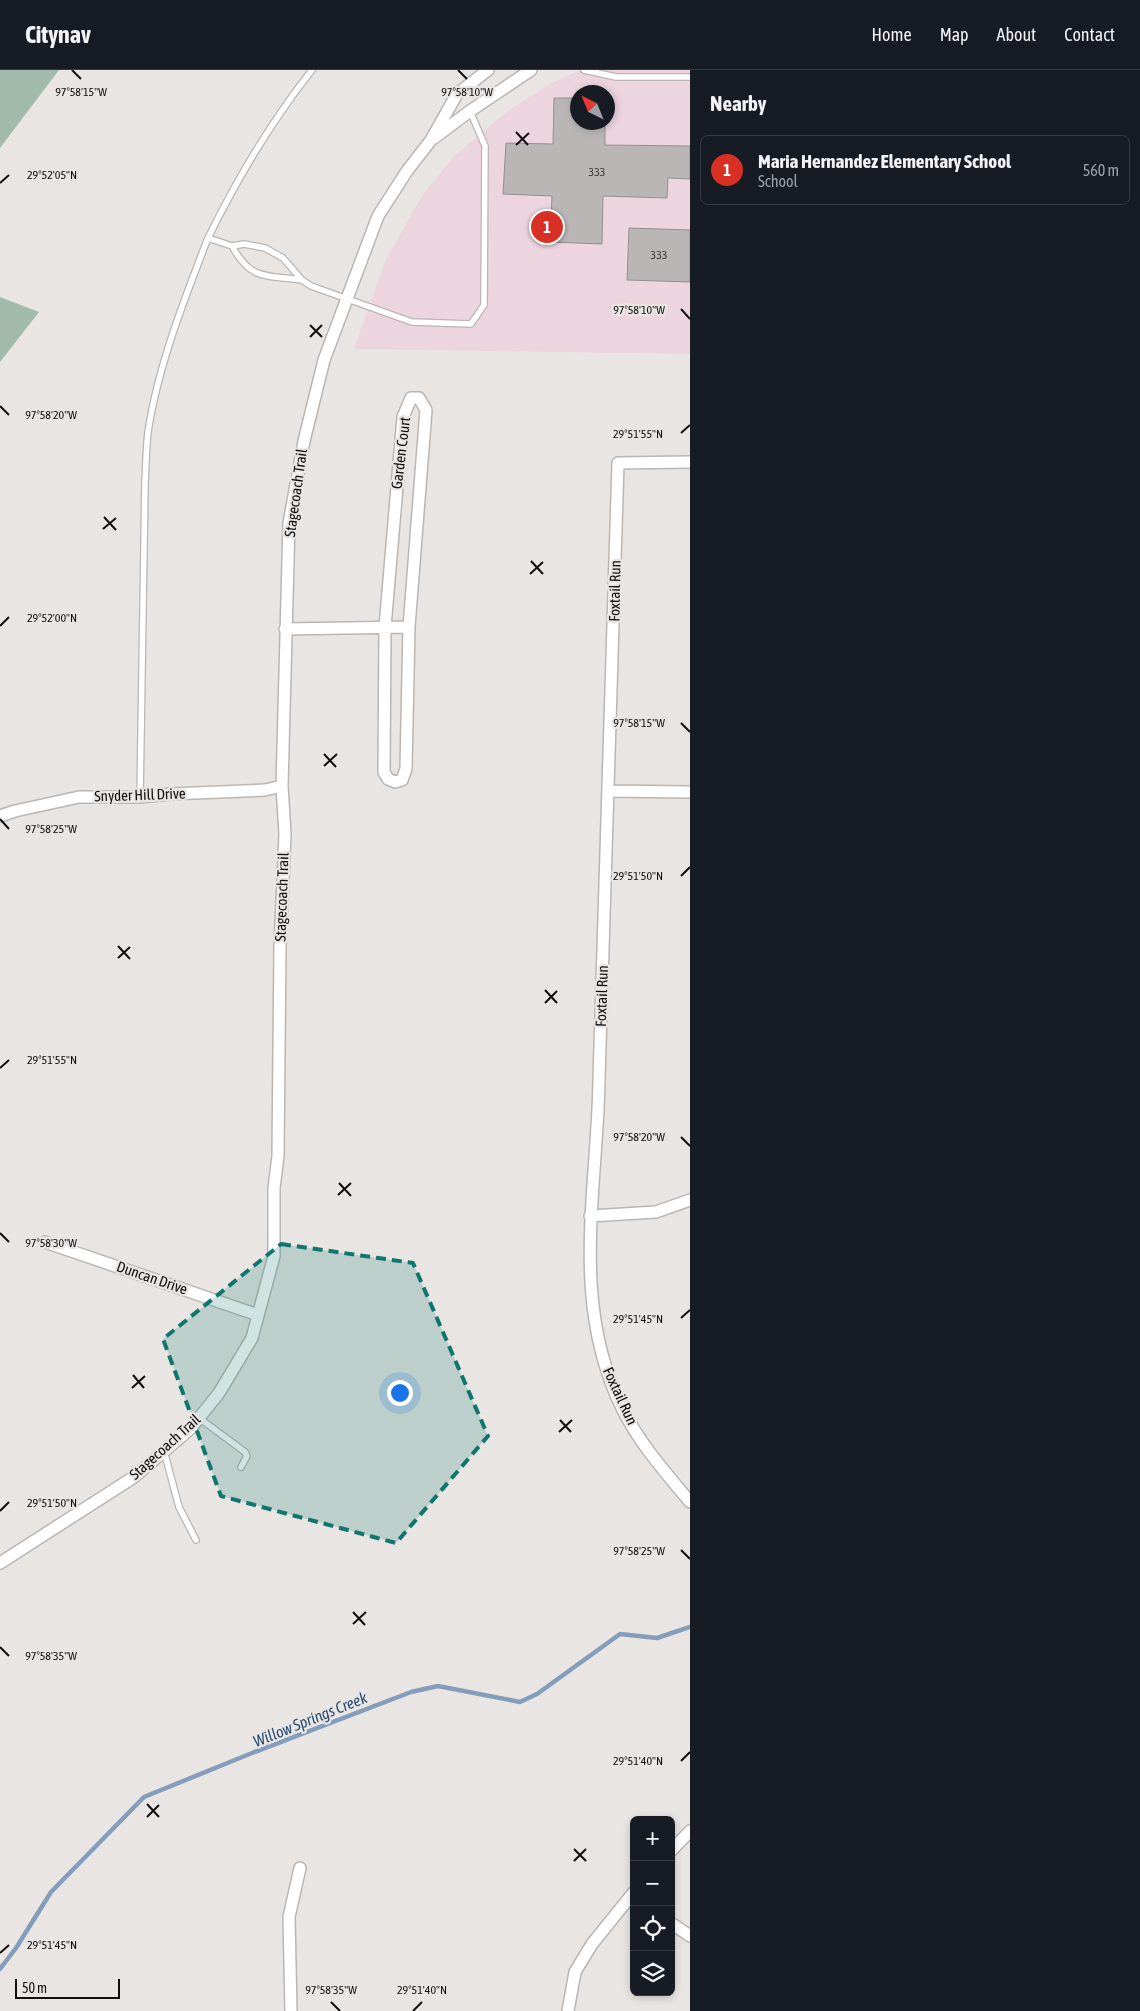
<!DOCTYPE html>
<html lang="en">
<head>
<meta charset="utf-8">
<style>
  :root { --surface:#171b24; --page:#242831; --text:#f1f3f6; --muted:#9ea1a6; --line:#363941; --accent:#d93025 }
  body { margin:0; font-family:"Asap Condensed",sans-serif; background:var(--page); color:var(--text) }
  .controls { position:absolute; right:15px; bottom:15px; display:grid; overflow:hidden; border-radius:8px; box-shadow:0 2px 8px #0003 }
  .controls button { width:45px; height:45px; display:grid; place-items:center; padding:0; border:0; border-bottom:1px solid var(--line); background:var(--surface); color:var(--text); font:25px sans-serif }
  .compass { position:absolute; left:570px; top:15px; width:45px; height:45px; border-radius:50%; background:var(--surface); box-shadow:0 2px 8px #0003; rotate:317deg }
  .scale { position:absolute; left:15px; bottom:12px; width:105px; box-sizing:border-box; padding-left:5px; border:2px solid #100f0e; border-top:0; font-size:14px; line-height:18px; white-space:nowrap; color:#100f0e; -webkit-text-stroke:4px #e9e5e3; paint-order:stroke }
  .you { position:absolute; left:399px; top:1322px; width:18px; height:18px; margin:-12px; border:4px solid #fff; border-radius:50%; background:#1a73e8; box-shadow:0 0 0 8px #1a73e833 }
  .badge { display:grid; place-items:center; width:32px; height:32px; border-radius:50%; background:var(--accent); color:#fff; font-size:16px; font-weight:700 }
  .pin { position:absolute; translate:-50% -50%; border:2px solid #fff; box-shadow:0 1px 5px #0006 }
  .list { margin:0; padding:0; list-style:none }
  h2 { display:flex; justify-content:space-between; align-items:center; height:65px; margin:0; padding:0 20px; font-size:21px }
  h2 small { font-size:16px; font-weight:400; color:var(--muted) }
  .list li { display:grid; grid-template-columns:32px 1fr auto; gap:15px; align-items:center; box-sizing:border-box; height:70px; margin:0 10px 10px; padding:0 10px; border:1px solid var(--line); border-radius:8px }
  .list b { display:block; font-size:19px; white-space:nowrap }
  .list p { margin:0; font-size:16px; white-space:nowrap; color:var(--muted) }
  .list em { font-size:16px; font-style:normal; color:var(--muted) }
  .icon { flex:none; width:28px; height:28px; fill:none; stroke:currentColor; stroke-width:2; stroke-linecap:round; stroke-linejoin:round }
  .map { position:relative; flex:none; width:690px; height:1941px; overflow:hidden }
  header { display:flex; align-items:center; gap:30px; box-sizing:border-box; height:70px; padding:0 25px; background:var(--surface); border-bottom:1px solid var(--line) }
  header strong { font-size:24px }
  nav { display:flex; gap:28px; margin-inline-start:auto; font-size:18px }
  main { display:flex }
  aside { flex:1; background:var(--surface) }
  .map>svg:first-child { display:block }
  .education { fill:#edd5df; fill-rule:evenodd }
  .green { fill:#a2baac }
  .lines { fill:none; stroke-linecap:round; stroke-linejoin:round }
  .stream { stroke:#849dba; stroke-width:4.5 }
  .building { fill:#bab6b6; stroke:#938f8e }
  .lane-casing { stroke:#b9b6b4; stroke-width:8 }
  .street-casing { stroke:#b9b6b4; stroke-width:14 }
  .lane { stroke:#fff; stroke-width:5.5 }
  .street { stroke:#fff; stroke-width:11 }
  .marked { fill:#0f766e; fill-opacity:0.2; stroke:#0f766e; stroke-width:4; stroke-dasharray:10 6; stroke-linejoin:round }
  .ticks { fill:none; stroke:#100f0e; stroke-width:2 }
  .labels { text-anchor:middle; stroke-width:4.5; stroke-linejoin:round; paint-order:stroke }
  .number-label { font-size:12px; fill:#3a3938 }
  .street-label { font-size:15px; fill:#100f0e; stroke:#e9e5e3 }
  .water-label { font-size:16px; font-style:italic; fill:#264c74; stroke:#e9e5e3 }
  .ticks-label { font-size:12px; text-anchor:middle; fill:#100f0e; stroke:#e9e5e3; stroke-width:4.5; stroke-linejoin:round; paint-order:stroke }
</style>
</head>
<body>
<header>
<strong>Citynav</strong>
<nav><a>Home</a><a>Map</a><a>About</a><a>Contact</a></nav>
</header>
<main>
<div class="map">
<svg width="690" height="1941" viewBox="0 0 690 1941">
  <rect width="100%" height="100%" fill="#e9e5e3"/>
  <!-- education -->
  <path class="education" d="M580 0H690V284L354 279 386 189 422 126 453 87 508 41 548 15ZM578 22H608V52H578Z"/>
  <!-- green -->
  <path class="green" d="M0 0H59L0 78Z
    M0 227 39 242 0 292Z"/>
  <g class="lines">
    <!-- stream -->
    <path class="stream" d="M0 1899 16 1878 51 1822 144 1727 252 1683 411 1622 438 1616 520 1632 537 1624 620 1564 657 1568 690 1557"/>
  </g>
  <!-- building -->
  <path class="building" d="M554 28H578V52H605V75L690 76V109L668 108 667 128 603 126 602 174 550 172 552 126 503 124 506 73 553 74Z
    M629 158 690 160V212L627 210Z"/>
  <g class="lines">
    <defs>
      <path id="lane" d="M584 0 616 7H690
        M208 168C238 107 270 53 312 0
        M232 176C251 211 266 205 302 210
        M140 727 145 412C146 396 146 379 148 362 158 296 184 230 208 168L232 176 244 174 265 178 283 188 302 210 311 216 412 252 471 254 484 235 485 76 470 41
        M199 1348 245 1382 247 1386 241 1397
        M164 1381 179 1437 196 1470"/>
      <path id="street" d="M434 68 470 41 531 0
        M411 328H419L426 340 409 557 406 699 402 710 395 712 388 709 384 702 385 557 403 347Z
        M690 392 618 393 600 976C599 1003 599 1030 597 1056 591 1155 577 1248 623 1340 640 1374 666 1403 690 1432
        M285 559 409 557
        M609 721 690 722
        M0 746 15 741 79 727H140L171 724 265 720 282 716
        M590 1146 656 1142 690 1130
        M45 1172 258 1245
        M0 1493 134 1407 191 1358 219 1323 252 1268 274 1186V1118L278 1086 280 875 285 764 282 716 289 453 304 371 324 290 378 146 407 101 431 70 457 24 488 0
        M671 1781 690 1761
        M671 1853 690 1866
        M291 1941 289 1847 300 1798
        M568 1941 575 1902 592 1874 634 1822"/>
    </defs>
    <!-- lane casing -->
    <use href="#lane" class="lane-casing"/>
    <!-- street casing -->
    <use href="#street" class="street-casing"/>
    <!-- lane -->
    <use href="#lane" class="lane"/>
    <!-- street -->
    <use href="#street" class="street"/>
  </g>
  <!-- marked area -->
  <path class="marked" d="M281 1174 413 1193 488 1366 396 1473 221 1426 163 1269Z"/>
  <!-- ticks -->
  <path class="ticks" d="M72 0 81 9M458 0 467 9M516 62 528 75M516 75 529 63M0 113 9 105M681 239 690 249M310 255 322 267M310 267 322 255M0 336 9 345M681 363 690 355M104 447 116 460M103 459 116 448M531 491 543 504M530 504 543 492M0 556 9 547M681 653 690 662M324 684 336 697M324 696 337 684M0 749 9 759M681 806 690 797M118 876 130 889M118 888 130 877M545 920 557 933M545 933 557 921M0 998 9 990M681 1067 690 1076M339 1113 351 1126M338 1125 351 1113M0 1163 9 1172M681 1248 690 1240M133 1305 144 1318M132 1318 145 1306M560 1350 571 1362M559 1362 572 1350M0 1441 9 1432M681 1480 690 1489M353 1542 365 1555M353 1554 366 1542M0 1577 9 1586M681 1691 690 1682M147 1734 159 1747M147 1747 159 1735M574 1779 586 1791M574 1791 586 1779M0 1883 9 1875M331 1932 340 1941M413 1941 422 1932"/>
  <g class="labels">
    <!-- number labels -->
    <g class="number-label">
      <text x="597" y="106">333</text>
      <text x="659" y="189">333</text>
    </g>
    <!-- street labels -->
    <g class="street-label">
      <text transform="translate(401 383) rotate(-83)" y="5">Garden Court</text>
      <text transform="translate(296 423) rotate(-82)" y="5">Stagecoach Trail</text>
      <text transform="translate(615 521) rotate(-89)" y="5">Foxtail Run</text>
      <text transform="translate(140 725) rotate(-2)" y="5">Snyder Hill Drive</text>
      <text transform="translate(282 827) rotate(-88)" y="5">Stagecoach Trail</text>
      <text transform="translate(602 926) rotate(-88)" y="5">Foxtail Run</text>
      <text transform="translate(152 1208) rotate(19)" y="5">Duncan Drive</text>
      <text transform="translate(620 1326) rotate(65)" y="5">Foxtail Run</text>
      <text transform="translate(165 1377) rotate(-42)" y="5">Stagecoach Trail</text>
    </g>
    <!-- water labels -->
    <g class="water-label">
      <text transform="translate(310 1649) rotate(-22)" y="6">Willow Springs Creek</text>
    </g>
  </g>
  <g class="ticks-label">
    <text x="467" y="26">97°58'10"W</text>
    <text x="81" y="26">97°58'15"W</text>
    <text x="52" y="109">29°52'05"N</text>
    <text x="639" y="244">97°58'10"W</text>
    <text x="51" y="349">97°58'20"W</text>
    <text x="638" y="368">29°51'55"N</text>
    <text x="52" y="552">29°52'00"N</text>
    <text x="639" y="657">97°58'15"W</text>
    <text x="51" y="763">97°58'25"W</text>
    <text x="638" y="810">29°51'50"N</text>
    <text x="52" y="994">29°51'55"N</text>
    <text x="639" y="1071">97°58'20"W</text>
    <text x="51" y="1177">97°58'30"W</text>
    <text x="638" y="1253">29°51'45"N</text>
    <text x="52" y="1437">29°51'50"N</text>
    <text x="639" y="1485">97°58'25"W</text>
    <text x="51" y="1590">97°58'35"W</text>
    <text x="638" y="1695">29°51'40"N</text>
    <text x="52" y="1879">29°51'45"N</text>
    <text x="331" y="1924">97°58'35"W</text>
    <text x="422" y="1924">29°51'40"N</text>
  </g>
</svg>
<div class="controls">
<button>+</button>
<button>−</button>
<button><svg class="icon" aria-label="locate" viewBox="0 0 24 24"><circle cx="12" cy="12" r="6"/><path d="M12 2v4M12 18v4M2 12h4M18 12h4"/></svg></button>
<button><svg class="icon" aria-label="layers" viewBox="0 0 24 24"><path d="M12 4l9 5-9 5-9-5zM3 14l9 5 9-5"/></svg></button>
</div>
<svg class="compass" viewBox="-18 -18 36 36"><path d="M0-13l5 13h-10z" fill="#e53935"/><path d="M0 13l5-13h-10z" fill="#9ea1a6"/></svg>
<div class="scale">50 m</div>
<div class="you"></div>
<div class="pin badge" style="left:547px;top:157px">1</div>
</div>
<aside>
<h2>Nearby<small></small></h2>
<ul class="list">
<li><span class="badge">1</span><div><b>Maria Hernandez Elementary School</b><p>School</p></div><em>560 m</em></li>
</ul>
</aside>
</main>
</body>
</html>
